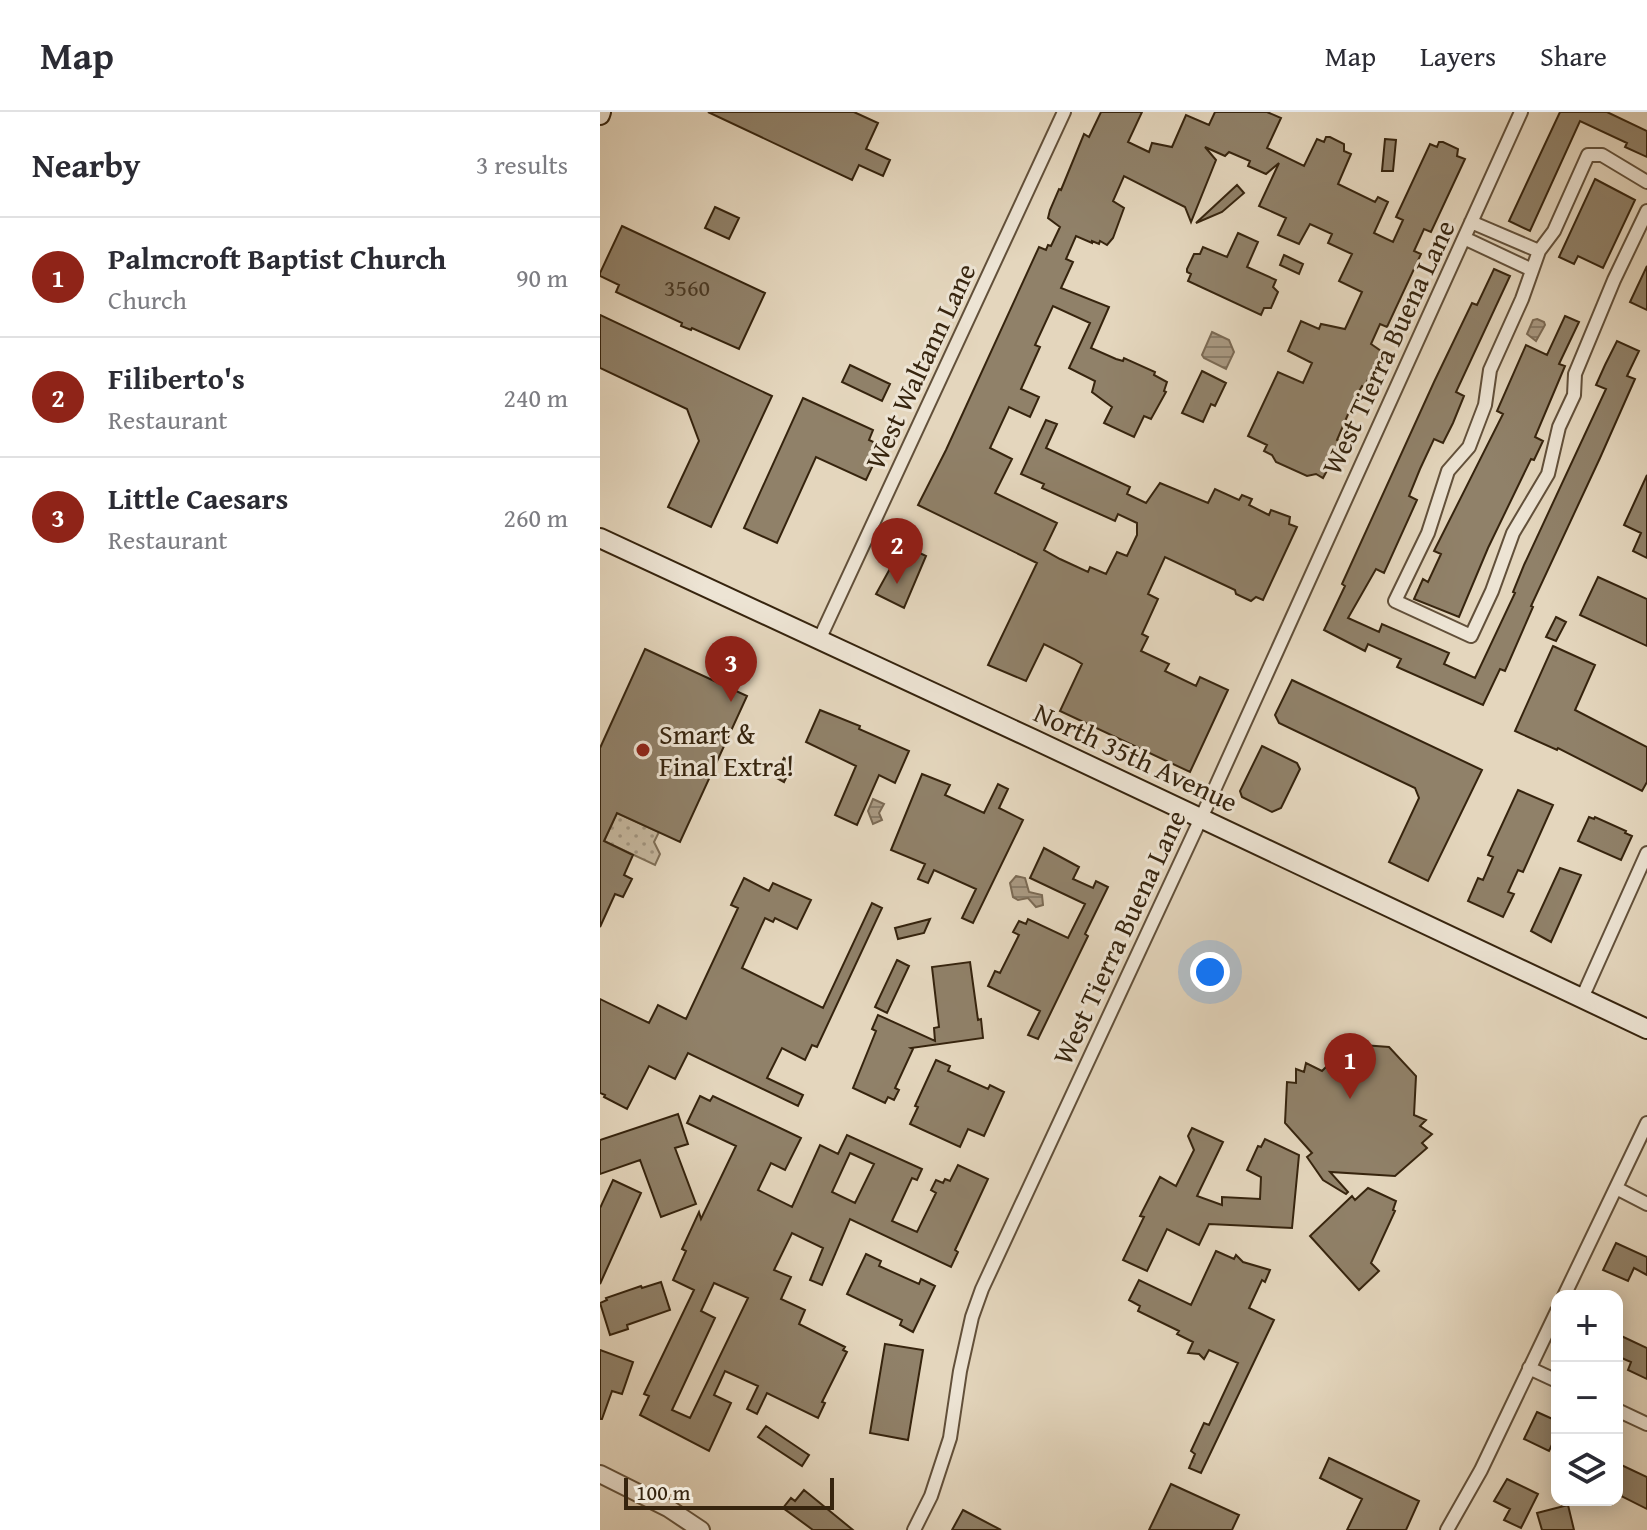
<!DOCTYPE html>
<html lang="en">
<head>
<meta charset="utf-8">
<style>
  :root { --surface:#fff; --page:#f7f7f7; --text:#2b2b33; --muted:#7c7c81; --line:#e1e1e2; --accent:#8f2418 }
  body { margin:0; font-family:"Gentium Book Plus",serif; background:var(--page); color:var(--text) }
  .controls { position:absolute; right:24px; bottom:24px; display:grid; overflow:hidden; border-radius:16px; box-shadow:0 4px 20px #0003 }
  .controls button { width:72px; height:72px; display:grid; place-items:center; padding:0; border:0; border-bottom:2px solid var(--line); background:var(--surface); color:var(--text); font:40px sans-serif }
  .scale { position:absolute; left:24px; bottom:20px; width:210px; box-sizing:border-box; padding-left:8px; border:4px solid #36240e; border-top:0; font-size:22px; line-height:28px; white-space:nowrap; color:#36240e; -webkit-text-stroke:6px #ede4d4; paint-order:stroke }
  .you { position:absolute; left:610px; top:860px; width:28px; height:28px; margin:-20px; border:6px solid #fff; border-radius:50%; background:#1a73e8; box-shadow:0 0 0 12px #1a73e833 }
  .badge { display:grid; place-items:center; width:52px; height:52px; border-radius:50%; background:var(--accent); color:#fff; font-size:26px; font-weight:700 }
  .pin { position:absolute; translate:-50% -66px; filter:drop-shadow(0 2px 4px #0008) }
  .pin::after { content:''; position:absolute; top:42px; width:28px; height:24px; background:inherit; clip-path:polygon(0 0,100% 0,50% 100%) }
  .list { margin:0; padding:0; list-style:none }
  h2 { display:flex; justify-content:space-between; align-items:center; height:104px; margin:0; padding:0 32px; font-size:34px }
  h2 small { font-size:26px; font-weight:400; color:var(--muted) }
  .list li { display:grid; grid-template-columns:52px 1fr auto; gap:24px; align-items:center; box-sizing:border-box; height:120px; padding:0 32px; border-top:2px solid var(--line) }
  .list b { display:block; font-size:30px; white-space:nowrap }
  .list p { margin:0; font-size:26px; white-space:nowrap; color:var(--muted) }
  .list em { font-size:26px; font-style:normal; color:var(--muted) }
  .icon { flex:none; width:44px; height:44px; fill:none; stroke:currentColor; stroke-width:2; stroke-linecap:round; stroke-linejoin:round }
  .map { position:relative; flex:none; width:1047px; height:1418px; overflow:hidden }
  header { display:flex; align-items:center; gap:48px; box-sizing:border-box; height:112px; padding:0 40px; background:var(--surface); border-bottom:2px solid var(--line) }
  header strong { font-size:38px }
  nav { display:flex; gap:44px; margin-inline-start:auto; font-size:28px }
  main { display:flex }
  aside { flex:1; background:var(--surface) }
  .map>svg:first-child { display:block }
  .park { fill:url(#park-dots); stroke:#7e6e56; stroke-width:2 }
  .water { fill:url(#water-rules); stroke:#7b6a54; stroke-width:2 }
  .building { fill:#908169; stroke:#36240e; stroke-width:2; fill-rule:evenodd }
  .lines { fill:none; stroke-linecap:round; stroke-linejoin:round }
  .minor-casing { stroke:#62503a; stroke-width:16 }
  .tertiary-casing { stroke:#62503a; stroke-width:20 }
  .secondary-casing { stroke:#36240e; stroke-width:22 }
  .minor { stroke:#ede4d4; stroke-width:12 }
  .tertiary { stroke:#ede4d4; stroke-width:16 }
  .secondary { stroke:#ede4d4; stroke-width:18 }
  .poi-dot { fill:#8f2418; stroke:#ede4d4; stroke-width:3 }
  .labels { text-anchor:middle; stroke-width:6; stroke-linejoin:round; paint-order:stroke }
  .number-label { font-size:24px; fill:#4c3b25 }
  .street-label { font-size:28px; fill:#36240e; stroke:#ede4d4 }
  .poi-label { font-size:28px; fill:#36240e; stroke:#ede4d4; text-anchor:start }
</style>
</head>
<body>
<header>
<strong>Map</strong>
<nav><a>Map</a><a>Layers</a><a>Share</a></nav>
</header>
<main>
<aside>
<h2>Nearby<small>3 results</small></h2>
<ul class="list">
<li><span class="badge">1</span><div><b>Palmcroft Baptist Church</b><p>Church</p></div><em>90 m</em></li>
<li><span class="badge">2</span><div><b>Filiberto's</b><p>Restaurant</p></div><em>240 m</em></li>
<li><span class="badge">3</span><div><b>Little Caesars</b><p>Restaurant</p></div><em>260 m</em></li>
</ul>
</aside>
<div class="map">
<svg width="1047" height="1418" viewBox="0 0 1047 1418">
  <defs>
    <pattern id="park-dots" width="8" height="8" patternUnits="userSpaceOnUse" patternTransform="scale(2)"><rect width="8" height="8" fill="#c6b89f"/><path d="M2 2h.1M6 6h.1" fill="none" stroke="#a29580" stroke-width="1.8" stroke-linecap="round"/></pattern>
    <pattern id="water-rules" width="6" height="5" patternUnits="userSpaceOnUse" patternTransform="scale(2)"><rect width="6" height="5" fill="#a99982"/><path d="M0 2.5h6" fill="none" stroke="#8a7d69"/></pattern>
  </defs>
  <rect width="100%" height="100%" fill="#e4d6bd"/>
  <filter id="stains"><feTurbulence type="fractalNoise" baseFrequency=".0025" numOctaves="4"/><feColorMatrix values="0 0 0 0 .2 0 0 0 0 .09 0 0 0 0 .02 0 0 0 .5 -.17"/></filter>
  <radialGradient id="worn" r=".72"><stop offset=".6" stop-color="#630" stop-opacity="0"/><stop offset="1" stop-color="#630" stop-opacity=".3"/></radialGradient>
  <!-- park -->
  <path class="park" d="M17 701 59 720 54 730 60 742 55 753 4 729Z"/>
  <!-- water -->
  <path class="water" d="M937 207 944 210 945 213 936 229 927 222 933 208Z
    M612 220 629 228 634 240 626 257 604 246 602 243Z
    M273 687 284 692 279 701 282 708 273 712 268 699Z
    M416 764 425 766 429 780 442 783 443 793 436 795 428 786 418 788 413 785 410 771Z"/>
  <!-- building -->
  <path class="building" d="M108 0H254L278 11 266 37 290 48 283 64 259 53 252 68Z
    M501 0H542L528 30 549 40 552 31 572 35 586 3 609 13 615 0H667L681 6 667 36 704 54 717 27 724 30 726 25H730L744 32V39L751 42 738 72 775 90 778 85 788 90 774 121 793 130 803 108 796 105 830 32 837 35 839 30H843L858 37 857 44 865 47 831 120 824 117 814 139 821 142 787 215 780 212 771 232 781 239 779 247 770 268 768 267 765 275 762 274 752 293 737 328 740 329 736 337 738 338 723 366 716 362 707 364 676 350 672 343 664 339 667 333 648 324 678 260 703 271 712 251 688 239 701 209 719 217 721 212 745 217 762 180 739 169 752 142 728 131 732 122 710 112 699 132 678 123 686 106 659 94 679 51 666 62 648 54 650 49 629 40 625 44 605 35 616 48 591 110 585 95 524 64 513 89 524 96 513 126 507 133 500 129 499 132 492 129V131L476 124 466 147 473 150 461 176 509 195 491 236 516 247 523 249 524 246 555 260 554 263 567 270 564 279 566 280 551 307 544 304 534 325 504 311 512 295 492 280 495 269 469 256 490 211 453 194 435 233 440 235 421 277 439 285 430 305 409 295 390 336 412 347 395 381 457 411 444 438 460 447 488 460 490 455 506 462 517 440 527 444 537 423V411L518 402 515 409 442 376 444 372 421 362 446 308 457 312 446 336 530 375 527 382 546 391 560 371 608 391 615 377 639 388 642 383 652 387 649 393 669 403 671 398 690 405 689 412 697 415 663 488 656 485 651 489 636 482 635 478 565 445 548 482 558 487 542 522 548 525 541 539 569 552 565 559 596 574 600 565 628 578 590 660 460 599 482 552 474 547 444 532 426 569 388 553 437 451 318 393 346 338 439 135 446 138 448 133 451 134 460 115 448 106 450 98 459 77 461 78 484 22 489 25Z
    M960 0H1007L1047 19V45L1025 35 1027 31 980 9 930 119 909 109Z
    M785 27 796 28 793 59H782Z
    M995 67 1035 88 1003 156 978 144 974 152 959 145Z
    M637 73 644 81 622 100 596 111Z
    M115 95 139 106 129 127 105 116Z
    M22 114 165 181 139 237 92 216 91 218 81 214 82 211 16 180 19 173 0 164V161Z
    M638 121 658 130 647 155 676 168 673 175 678 180 671 196H664L661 203 588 169 591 162 587 160V157L594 142H600L603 135 627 145Z
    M684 143 703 152 699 162 680 153Z
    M1047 154V198L1030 190Z
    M894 157 910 164 856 280 864 284 853 311 843 331 834 327 820 357 809 384 817 388 784 461 776 457 748 506 779 520 782 512 849 541 844 552 875 566 915 481 913 480 924 453 1006 277 996 273 1005 253 1017 229 1039 239 1027 264 1035 267 1000 346 931 494 933 495 905 559 900 557 883 593 797 555 801 547 768 532 765 539 724 518 745 474 742 472 834 270 872 191 877 193Z
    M0 203 172 284 111 415 68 395 99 329 87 297 0 256Z
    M965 204 979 210 959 252 965 254 935 325 943 329 934 348 931 347 888 436 859 505 814 487 823 467 828 470 841 442 834 439 903 302 897 299 926 233 947 243Z
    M250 253 290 272 282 289 242 270Z
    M602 259 626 271 615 294 611 292 603 310 582 301Z
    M203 286 273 318 269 328 282 334 266 368 216 345 177 431 144 416Z
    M1047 363V446L1033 439 1041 421 1024 413Z
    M303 433 326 444 304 496 276 482Z
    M998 465 1047 487V534L980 503Z
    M956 505 966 510 956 529 946 525Z
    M953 534 995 553 975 598 1047 635V670L1042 679 958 636 957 638 915 619Z
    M45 537 147 584 80 730 17 701 4 729 33 743 24 763 32 767 23 785 15 782 0 815V636Z
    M692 568 882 658 828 769 789 750 819 686 815 676 679 611 675 603Z
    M220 598 260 614 259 617 309 639 295 671 279 663 257 713 235 703 256 654 206 630Z
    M662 634 697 651 700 657 681 696 672 700 642 685 640 679Z
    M184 646 193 651 184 670 175 665Z
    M322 662 350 673 345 683 384 701 398 672 408 677 399 696 423 708 373 811 362 806 376 777 334 758 328 771 318 767 325 752 291 738Z
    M918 678 953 693 923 760 918 758 908 780 914 782 903 805 868 789 878 766 883 768 893 745 888 743Z
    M989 705 994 707 995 705 1026 719 1025 721 1032 724 1021 748 978 729Z
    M444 736 479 755 473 767 493 776 496 769 508 775 485 822 488 824 438 927 428 923 440 899 388 874 395 859 400 861 419 823 413 820 419 809 426 812 428 807 468 826 485 792 430 766Z
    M960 756 981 763 951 830 931 819Z
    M144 766 169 779 173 771 211 788 197 817 175 806 173 810 165 806 142 856 223 896 272 791 282 796 217 935 212 933 205 948 182 936 167 966 203 983 198 994 88 941 75 967 49 954 27 997 4 985 5 983 0 981V887L49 911 58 893 86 907 138 796 131 793Z
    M330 807 324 821 298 827 295 816Z
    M297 848 309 854 287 901 275 895Z
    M370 850 378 908 381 907 383 926 311 936 313 937 295 976 299 978 294 988 288 985 285 991 253 976 276 919 272 917 278 903 335 929 334 916 339 915 332 855Z
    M749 932 789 935 816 964 814 1003 826 1008 820 1014 832 1022 822 1031 827 1036 795 1064 730 1060 748 1080 746 1082 723 1068 707 1045 712 1041 685 1011 687 970 696 971V957L704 960 706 951 722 959Z
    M336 948 350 954 348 959 388 977 390 973 404 980 384 1024 368 1017 360 1035 310 1012 318 995 315 994Z
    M100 984 110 989 113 984 201 1026 185 1058 171 1051 158 1078 192 1095 220 1033 238 1042 247 1023 322 1057 317 1068 312 1066 292 1109 317 1120 336 1081 331 1078 336 1068 343 1071 345 1067 350 1069 358 1053 388 1067 355 1138 358 1140 351 1155 250 1107 222 1173 210 1168 223 1136 192 1121 174 1158 191 1165 181 1187 205 1198 199 1212 245 1235 243 1238 247 1240 222 1290 225 1291 218 1306 167 1281 157 1302 147 1297 158 1274 125 1259 114 1283 131 1291 109 1339 40 1303 49 1284 44 1282 94 1178 73 1168 86 1139 82 1137 99 1100 101 1107 136 1034 87 1011ZM250 1041 274 1052 255 1091 232 1080ZM114 1171 148 1186 90 1306 72 1298 115 1206 101 1199Z
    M78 1002 88 1032 75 1036 96 1092 61 1105 40 1048 0 1062V1028Z
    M592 1016 623 1030 597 1084 622 1093V1085L660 1087 661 1065 647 1058 658 1034 661 1035 665 1027 699 1043 692 1116 609 1112 599 1133 567 1117 547 1159 523 1148 544 1105 540 1104 560 1065 576 1074 594 1038 588 1024Z
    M13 1068 41 1081 0 1172V1096Z
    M768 1076 796 1089 793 1098 795 1099 771 1151 779 1159 759 1178 710 1124 752 1084 755 1088Z
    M1016 1131 1047 1145V1163L1034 1156 1028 1169 1003 1158Z
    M616 1139 634 1147 636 1143 643 1150 670 1158 665 1170 662 1168 649 1196 674 1208 601 1361 589 1356 595 1342 591 1339 604 1311 609 1313 638 1251 609 1238 604 1247 599 1242 588 1241 593 1230 577 1222 579 1219 538 1199 540 1194 529 1188 539 1168 591 1193Z
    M266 1142 281 1149 279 1154 319 1172 321 1167 335 1174 313 1220 300 1213 302 1208 247 1182Z
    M61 1170 70 1198 27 1213 28 1217 10 1223 0 1191 7 1188 6 1186 41 1174 42 1176Z
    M1017 1222 1047 1236V1267L1028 1258 1031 1250 1017 1244Z
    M285 1232 323 1238 308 1328 270 1321Z
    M0 1238 33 1250 22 1282 12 1279 2 1307H0Z
    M937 1300 957 1309V1322L949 1339 924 1327Z
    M166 1314 209 1343 202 1354 158 1325Z
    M729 1346 819 1389 806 1418H747L762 1387 720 1366Z
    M1017 1351 1047 1365V1397L1017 1382Z
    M907 1367 938 1382 921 1416 904 1408 910 1397 894 1389Z
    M571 1372 639 1403 632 1418H549Z
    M204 1378 253 1418H213L183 1396 191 1386 195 1389Z
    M968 1393 974 1418H942L937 1401Z
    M363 1398 401 1418H352Z"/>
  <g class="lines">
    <defs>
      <path id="minor" d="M1047 70 1002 43H988L954 119 939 139 922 187 890 258 885 293 869 335 848 359 828 421 795 489 871 524 892 479 913 421 948 362 959 315 974 283 975 262 1014 168 1047 99
        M871 110 939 139
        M864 126 932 158
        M219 528 464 0
        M982 886 1047 741
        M1016 1076 1047 1092
        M964 1184 1047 1011
        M929 1256 957 1269
        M1017 1298 1047 1312
        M314 1418 331 1384 350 1326 360 1259 372 1205 382 1177 615 676 921 0
        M847 1418 881 1358 957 1199"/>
      <path id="tertiary" d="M0 1362 68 1396 101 1418"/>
      <path id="secondary" d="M0 3 1 0
        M0 426 433 627 1047 917"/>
    </defs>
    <!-- minor casing -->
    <use href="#minor" class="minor-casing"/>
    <!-- tertiary casing -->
    <use href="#tertiary" class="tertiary-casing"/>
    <!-- secondary casing -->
    <use href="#secondary" class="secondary-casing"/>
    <!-- minor -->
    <use href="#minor" class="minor"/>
    <!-- tertiary -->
    <use href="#tertiary" class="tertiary"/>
    <!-- secondary -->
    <use href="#secondary" class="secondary"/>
  </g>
  <!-- markers -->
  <circle class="poi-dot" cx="43" cy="638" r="8"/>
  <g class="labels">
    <!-- number labels -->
    <g class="number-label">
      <text x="87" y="184">3560</text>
    </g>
    <!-- street labels -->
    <g class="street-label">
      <text transform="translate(788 235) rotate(-65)" y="10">West Tierra Buena Lane</text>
      <text transform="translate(320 254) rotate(-65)" y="10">West Waltann Lane</text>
      <text transform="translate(536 645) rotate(25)" y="10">North 35th Avenue</text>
      <text transform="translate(519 825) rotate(-65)" y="10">West Tierra Buena Lane</text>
    </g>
    <!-- poi labels -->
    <g class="poi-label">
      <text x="59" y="632">Smart &amp;<tspan x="59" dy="32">Final Extra!</tspan></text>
    </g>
  </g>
  <rect width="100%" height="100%" filter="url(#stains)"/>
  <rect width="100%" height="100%" fill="url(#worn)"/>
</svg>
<div class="controls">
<button>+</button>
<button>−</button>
<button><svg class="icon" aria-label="layers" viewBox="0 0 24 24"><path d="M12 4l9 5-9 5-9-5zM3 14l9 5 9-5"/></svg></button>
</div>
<div class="scale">100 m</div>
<div class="you"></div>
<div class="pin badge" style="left:750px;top:987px">1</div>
<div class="pin badge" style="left:297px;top:472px">2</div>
<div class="pin badge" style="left:131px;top:590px">3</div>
</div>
</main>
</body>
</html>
